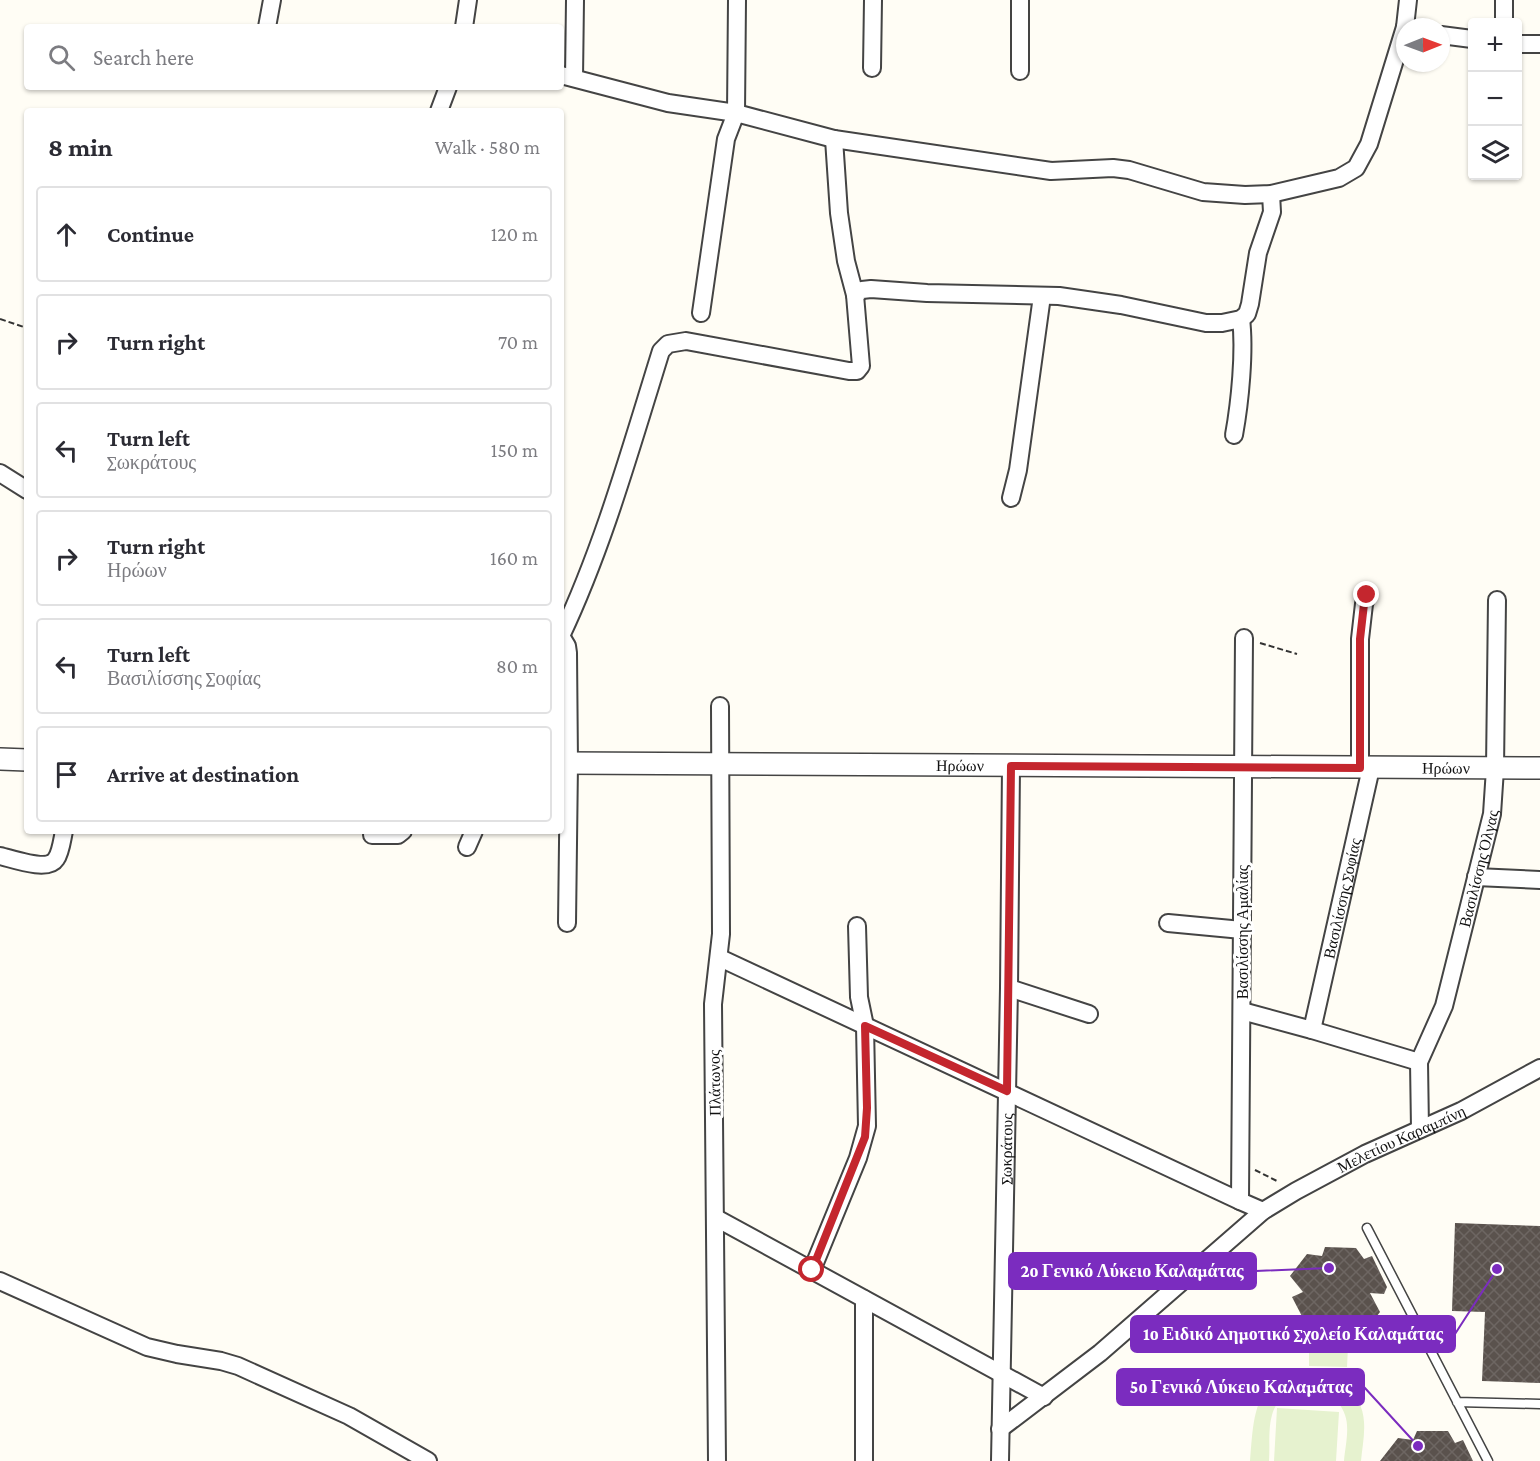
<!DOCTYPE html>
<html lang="en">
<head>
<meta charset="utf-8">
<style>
  :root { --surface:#fff; --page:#f2f2f3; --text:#2b2b33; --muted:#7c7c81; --line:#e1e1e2 }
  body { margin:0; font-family:"Crimson Pro",serif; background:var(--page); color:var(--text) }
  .controls { position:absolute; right:18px; top:18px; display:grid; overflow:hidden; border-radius:6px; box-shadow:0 2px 4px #0004 }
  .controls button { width:54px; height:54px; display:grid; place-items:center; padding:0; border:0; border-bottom:2px solid var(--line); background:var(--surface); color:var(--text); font:30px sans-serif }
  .compass { position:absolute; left:1396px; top:18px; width:54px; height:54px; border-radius:50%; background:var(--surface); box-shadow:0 2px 4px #0004; rotate:89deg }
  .stop { position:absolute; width:18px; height:18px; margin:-14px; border:4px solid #c4262e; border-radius:50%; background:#fff }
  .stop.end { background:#c4262e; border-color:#fff; box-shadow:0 2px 6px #0008 }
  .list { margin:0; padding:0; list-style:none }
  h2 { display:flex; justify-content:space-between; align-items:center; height:78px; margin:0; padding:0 24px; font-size:26px }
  h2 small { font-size:20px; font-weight:400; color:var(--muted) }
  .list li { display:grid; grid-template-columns:39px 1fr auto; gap:18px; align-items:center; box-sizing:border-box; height:96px; margin:0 12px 12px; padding:0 12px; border:2px solid var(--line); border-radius:6px }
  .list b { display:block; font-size:22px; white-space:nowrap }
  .list p { margin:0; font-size:20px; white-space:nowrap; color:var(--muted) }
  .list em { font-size:20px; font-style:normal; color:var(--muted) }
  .icon { flex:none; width:33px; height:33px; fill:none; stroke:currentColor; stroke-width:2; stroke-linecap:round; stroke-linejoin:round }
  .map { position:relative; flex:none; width:1540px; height:1461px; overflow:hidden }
  .search { position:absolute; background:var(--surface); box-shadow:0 2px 4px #0004; left:24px; top:24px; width:540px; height:66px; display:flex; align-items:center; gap:15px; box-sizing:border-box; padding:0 21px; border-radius:6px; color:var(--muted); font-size:22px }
  .panel { position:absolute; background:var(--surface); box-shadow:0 2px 4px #0004; left:24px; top:108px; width:540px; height:726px; border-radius:6px }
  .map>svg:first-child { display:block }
  .pitch { fill:#e6f2cf }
  .building { fill:url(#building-cross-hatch) }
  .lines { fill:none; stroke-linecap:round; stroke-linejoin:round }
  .service-casing { stroke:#444; stroke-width:11 }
  .minor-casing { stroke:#444; stroke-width:20 }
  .tertiary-casing { stroke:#444; stroke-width:24 }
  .path { stroke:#333; stroke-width:2; stroke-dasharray:6 3; stroke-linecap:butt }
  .service { stroke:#fff; stroke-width:8 }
  .minor { stroke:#fff; stroke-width:16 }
  .tertiary { stroke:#fff; stroke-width:21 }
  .route { stroke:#c4262e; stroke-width:8 }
  .labels { text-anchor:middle; stroke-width:6; stroke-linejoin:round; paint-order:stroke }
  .street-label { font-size:16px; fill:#111; stroke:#fff }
  .leader { fill:none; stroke:#7b2cbf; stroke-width:2 }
  .callout-dot { fill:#7b2cbf; stroke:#fff; stroke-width:2 }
  .callout { fill:#7b2cbf; stroke:#7b2cbf; stroke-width:2 }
  .callout-label { font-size:18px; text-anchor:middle; font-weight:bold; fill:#fff }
</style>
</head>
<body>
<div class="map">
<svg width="1540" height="1461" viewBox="0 0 1540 1461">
  <defs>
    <pattern id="building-cross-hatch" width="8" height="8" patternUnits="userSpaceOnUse" patternTransform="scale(1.5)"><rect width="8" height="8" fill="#5a524d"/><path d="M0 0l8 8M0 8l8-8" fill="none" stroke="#6d6662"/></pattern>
  </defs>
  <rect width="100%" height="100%" fill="#fffdf5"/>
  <!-- pitch -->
  <path class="pitch" d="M1309 1346 1348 1347 1347 1367 1309 1366Z
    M1308 1372C1335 1374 1363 1392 1364 1422 1365 1435 1362 1449 1361 1461H1344C1345 1447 1350 1429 1345 1415 1334 1381 1282 1379 1272 1415 1268 1429 1270 1447 1269 1461H1250C1254 1417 1252 1377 1308 1372Z
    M1277 1408 1339 1412 1336 1461H1274Z"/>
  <!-- building -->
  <path class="building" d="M1455 1223 1540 1226V1383L1482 1381 1485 1312 1452 1311Z
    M1325 1247 1356 1248 1364 1259 1372 1256 1387 1287 1384 1294 1370 1293 1380 1312 1363 1334 1354 1327V1338L1323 1337 1318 1325 1308 1328 1292 1297 1303 1292 1290 1276 1307 1254 1322 1256Z
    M1417 1431H1448L1455 1443 1463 1440 1473 1461H1380L1398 1438 1413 1440Z"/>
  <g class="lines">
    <defs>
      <path id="service" d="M1367 1228 1488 1461
        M1457 1402 1540 1404"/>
      <g id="minor">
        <path d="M1504 0V22"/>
        <path d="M267 27 272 0"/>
        <path d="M464 27 468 0"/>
        <path d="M1405 27 1408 0"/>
        <path d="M1441 35 1472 39"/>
        <path d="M1518 44H1540"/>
        <path d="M872 68 873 0"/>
        <path d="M1020 71V0"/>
        <path d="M561 75 668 103 736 113 834 139 1051 171 1113 168 1129 170 1203 192 1245 195 1271 194 1339 178 1356 168 1369 144 1405 27"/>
        <path d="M574 78 575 0"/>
        <path d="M439 111 448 87"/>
        <path d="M855 295 862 290 871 289 927 293 1059 296 1121 305 1206 323H1222L1241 319 1247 314 1250 304 1258 253 1272 212 1271 194"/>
        <path d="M701 313 726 139 736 113 737 0"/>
        <path d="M1234 435C1240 402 1245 351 1241 319"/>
        <path d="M0 473 27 490"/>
        <path d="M1011 498 1018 470 1042 296"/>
        <path d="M561 636C604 545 631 447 661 351L668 344 686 341 849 371H857L861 366 855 295 846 261 839 213 834 139"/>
        <path d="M561 636 567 646 568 653 569 763 567 923"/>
        <path d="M1244 638 1240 1201 1263 1211"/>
        <path d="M1360 768V639L1364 604 1367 595"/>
        <path d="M372 835H398L403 831"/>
        <path d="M467 847 474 831"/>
        <path d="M0 856C13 859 48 872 56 859 61 852 62 840 64 831"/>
        <path d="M1476 877 1540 880"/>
        <path d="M1168 923 1242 930"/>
        <path d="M720 958 1240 1201"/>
        <path d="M1009 988 1089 1014"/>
        <path d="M1242 1011 1312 1030 1419 1062"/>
        <path id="s1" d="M1312 1030 1371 768"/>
        <path id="s2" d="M1420 1129 1419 1062 1444 1006 1492 814 1495 769 1497 600"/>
        <path d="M716 1218 1044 1397"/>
        <path d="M812 1270 858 1158 867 1126 865 1026 859 997 857 926"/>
        <path d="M0 1281 147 1347 177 1354 221 1361 238 1366 349 1416 428 1461"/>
        <path d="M864 1299V1461"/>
        <path id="s3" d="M1000 1429 1100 1353 1263 1211 1296 1191 1365 1154 1461 1111 1540 1068"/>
        <path d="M717 1461 713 1004 721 934 720 706"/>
        <path id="s4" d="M1000 1461 1009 988 1011 766"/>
      </g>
      <g id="tertiary">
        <path d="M0 759 27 760"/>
        <path id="s5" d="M561 763 1540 768"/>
      </g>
    </defs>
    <!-- service casing -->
    <use href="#service" class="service-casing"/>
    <!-- minor casing -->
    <use href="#minor" class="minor-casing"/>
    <!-- tertiary casing -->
    <use href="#tertiary" class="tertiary-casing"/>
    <!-- path -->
    <path class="path" d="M0 319 27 328
      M1260 643 1297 654
      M1255 1170 1279 1182"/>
    <!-- service -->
    <use href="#service" class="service"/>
    <!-- minor -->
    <use href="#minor" class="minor"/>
    <!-- tertiary -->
    <use href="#tertiary" class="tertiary"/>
  </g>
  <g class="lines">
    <!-- route -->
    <path class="route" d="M812 1270 865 1137 867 1108 865 1026 1007 1091 1011 766 1360 768V639L1364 604 1367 595"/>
  </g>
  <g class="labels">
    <!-- street labels -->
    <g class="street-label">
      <text dy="6" stroke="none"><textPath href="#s5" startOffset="399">Ηρώων</textPath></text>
      <text dy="6" stroke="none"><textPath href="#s5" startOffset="885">Ηρώων</textPath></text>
      <text dy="6" stroke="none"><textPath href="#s2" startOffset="270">Βασιλίσσης Όλγας</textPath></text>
      <text dy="6" stroke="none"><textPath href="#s1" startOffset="135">Βασιλίσσης Σοφίας</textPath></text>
      <text transform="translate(1242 932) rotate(-90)" y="6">Βασιλίσσης Αμαλίας</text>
      <text transform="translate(714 1083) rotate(-91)" y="6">Πλάτωνος</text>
      <text dy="6" stroke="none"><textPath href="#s3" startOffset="498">Μελετίου Καραμπίνη</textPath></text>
      <text dy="6" stroke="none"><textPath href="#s4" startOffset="312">Σωκράτους</textPath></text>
    </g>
  </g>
  <!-- callouts -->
  <path class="leader" d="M1329 1268L1256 1271M1497 1269L1455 1334M1418 1446L1364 1387"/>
  <g class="callout-dot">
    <circle cx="1329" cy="1268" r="6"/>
    <circle cx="1497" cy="1269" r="6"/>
    <circle cx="1418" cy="1446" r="6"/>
  </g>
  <g class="callout">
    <rect x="1009" y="1253" width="247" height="36" rx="6"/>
    <rect x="1131" y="1316" width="324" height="36" rx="6"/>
    <rect x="1117" y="1369" width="247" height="36" rx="6"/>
  </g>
  <g class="callout-label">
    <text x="1132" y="1277">2ο Γενικό Λύκειο Καλαμάτας</text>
    <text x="1293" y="1340">1ο Ειδικό Δημοτικό Σχολείο Καλαμάτας</text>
    <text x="1241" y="1393">5ο Γενικό Λύκειο Καλαμάτας</text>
  </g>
</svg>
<div class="controls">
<button>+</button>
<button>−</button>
<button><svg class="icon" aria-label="layers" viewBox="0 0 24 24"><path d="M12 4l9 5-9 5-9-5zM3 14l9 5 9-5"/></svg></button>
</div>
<svg class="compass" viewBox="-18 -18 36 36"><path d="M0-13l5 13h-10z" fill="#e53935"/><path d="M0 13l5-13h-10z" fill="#7c7c81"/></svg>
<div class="stop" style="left:812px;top:1270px"></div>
<div class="stop end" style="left:1367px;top:595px"></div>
<div class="search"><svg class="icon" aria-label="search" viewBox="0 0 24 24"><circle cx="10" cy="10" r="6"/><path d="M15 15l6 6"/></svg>Search here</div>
<section class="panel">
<h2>8 min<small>Walk · 580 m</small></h2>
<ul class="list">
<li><svg class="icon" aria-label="ahead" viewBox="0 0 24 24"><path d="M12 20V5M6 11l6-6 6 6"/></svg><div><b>Continue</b></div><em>120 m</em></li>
<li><svg class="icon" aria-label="right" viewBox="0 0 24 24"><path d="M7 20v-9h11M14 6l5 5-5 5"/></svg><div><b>Turn right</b></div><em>70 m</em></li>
<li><svg class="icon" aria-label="left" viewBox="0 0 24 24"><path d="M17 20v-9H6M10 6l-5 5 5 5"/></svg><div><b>Turn left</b><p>Σωκράτους</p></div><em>150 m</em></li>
<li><svg class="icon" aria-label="right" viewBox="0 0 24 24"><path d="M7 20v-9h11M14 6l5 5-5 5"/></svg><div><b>Turn right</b><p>Ηρώων</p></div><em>160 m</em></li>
<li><svg class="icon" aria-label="left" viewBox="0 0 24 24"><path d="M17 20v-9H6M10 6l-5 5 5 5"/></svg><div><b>Turn left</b><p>Βασιλίσσης Σοφίας</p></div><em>80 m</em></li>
<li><svg class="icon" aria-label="arrive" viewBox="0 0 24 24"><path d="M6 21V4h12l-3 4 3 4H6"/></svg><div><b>Arrive at destination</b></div></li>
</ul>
</section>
</div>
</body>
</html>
